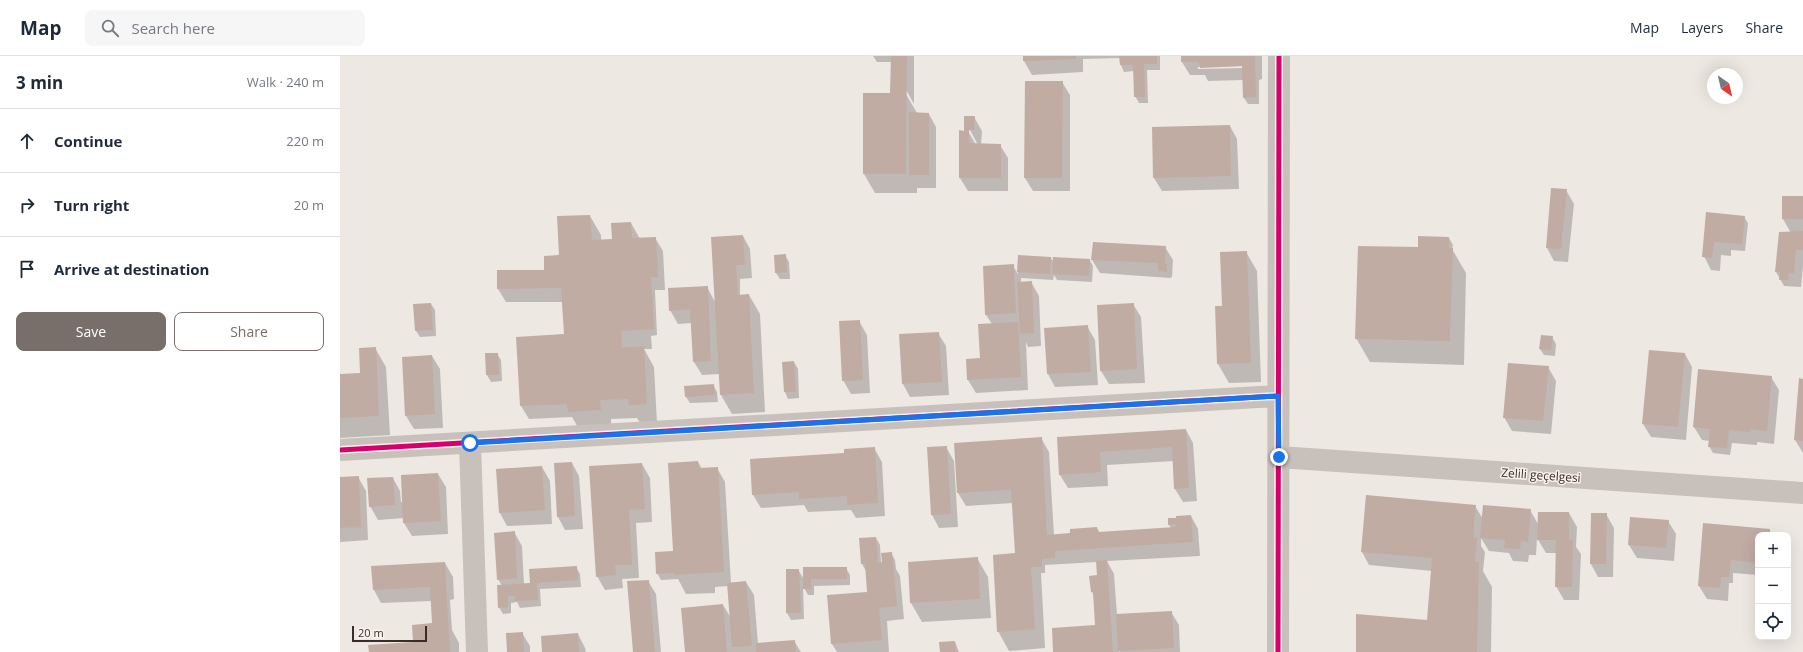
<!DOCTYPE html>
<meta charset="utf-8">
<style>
body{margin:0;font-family:"Open Sans",sans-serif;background:#f6f6f7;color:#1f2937}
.controls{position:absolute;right:12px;bottom:12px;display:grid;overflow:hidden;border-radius:8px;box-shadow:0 4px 16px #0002}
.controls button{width:36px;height:36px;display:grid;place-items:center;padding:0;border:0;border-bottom:1px solid #e0e1e3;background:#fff;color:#1f2937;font:20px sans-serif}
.compass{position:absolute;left:1367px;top:12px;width:36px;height:36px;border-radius:50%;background:#fff;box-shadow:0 4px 16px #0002;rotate:146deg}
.scale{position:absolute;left:12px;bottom:10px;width:75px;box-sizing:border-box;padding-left:4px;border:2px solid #382d29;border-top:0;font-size:11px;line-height:14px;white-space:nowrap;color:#382d29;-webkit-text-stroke:3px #faf2ea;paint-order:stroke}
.stop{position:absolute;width:12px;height:12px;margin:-9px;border:3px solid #1a73e8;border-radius:50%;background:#fff}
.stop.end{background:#1a73e8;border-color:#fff;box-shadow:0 1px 4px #0008}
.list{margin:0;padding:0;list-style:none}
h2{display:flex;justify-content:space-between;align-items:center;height:52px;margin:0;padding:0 16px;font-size:17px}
h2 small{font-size:13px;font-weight:400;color:#747a83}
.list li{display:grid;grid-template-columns:26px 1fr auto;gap:12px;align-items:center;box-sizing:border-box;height:64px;padding:0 16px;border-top:1px solid #e0e1e3}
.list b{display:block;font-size:15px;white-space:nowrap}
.list em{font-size:13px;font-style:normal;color:#747a83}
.actions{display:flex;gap:8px;padding:12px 16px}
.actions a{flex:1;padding:9px 0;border:1px solid #786e6a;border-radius:8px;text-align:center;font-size:14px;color:#786e6a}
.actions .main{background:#786e6a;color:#fff}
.icon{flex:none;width:22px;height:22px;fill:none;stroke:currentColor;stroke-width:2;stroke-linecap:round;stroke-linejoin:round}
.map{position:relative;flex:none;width:1463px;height:596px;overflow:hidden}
header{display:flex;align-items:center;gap:24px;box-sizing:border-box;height:56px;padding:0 20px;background:#fff;border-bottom:1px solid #e0e1e3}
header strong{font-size:19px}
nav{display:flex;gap:22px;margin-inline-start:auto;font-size:14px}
.search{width:280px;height:36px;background:#f6f6f7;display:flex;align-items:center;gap:10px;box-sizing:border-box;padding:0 14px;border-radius:8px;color:#747a83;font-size:15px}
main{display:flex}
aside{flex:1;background:#fff}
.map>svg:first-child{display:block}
.shadow{fill:#0003;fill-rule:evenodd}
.building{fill:#c1aca4}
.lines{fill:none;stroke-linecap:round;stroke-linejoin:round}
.minor{stroke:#c7c0bb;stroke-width:22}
.cycleway-casing{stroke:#faf2ea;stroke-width:8}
.cycleway{stroke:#d6006c;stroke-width:5}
.route{stroke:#1a73e8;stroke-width:5}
.labels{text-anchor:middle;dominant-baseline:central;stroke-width:3;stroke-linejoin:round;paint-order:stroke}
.street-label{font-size:12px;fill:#382d29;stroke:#faf2ea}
</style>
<header>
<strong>Map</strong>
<div class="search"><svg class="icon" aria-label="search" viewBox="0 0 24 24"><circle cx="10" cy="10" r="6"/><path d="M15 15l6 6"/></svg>Search here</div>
<nav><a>Map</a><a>Layers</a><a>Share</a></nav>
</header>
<main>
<aside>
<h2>3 min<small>Walk · 240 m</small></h2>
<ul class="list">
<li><svg class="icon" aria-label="ahead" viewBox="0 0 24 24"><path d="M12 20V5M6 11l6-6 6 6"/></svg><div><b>Continue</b></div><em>220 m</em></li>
<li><svg class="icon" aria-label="right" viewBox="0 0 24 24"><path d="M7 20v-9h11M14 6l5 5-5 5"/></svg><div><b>Turn right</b></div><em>20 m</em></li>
<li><svg class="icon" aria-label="arrive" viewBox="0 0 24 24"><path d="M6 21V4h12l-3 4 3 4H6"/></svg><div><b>Arrive at destination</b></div></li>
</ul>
<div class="actions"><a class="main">Save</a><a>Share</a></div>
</aside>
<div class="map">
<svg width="1463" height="596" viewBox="0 0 1463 596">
<rect width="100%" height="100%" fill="#eee8e2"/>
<path class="shadow" d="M533 0H574V48L565 32 563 33 577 57 589 58 596 71V132H577V137H535L524 118V38H552V6H537Z
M684 0H820V14H807L808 47H799L795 40 794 15 784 16 781 9 780 2 743 3V16L692 19 684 5Z
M842 0H922V23L919 24V48H908L904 42 903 24 868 25 865 19H850L842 6ZM903 10V12L858 13V11Z
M722 26 730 39V135H693L685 122Z
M634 61 642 75 641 89H660L668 102V135H628L620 122 625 76ZM630 74 638 89H636L628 75Z
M890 70 897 83 899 133 822 135 814 122Z
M1226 134 1234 148 1228 206 1214 205 1207 192Z
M1463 141V210L1461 231 1444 230 1436 216 1451 177 1443 163Z
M1367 157 1404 161 1408 167 1405 195 1391 194V200L1381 199 1380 215 1371 214 1364 200Z
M250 160 261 179V185L273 184 291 167 300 183 315 182 323 195 325 234H315L317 279 311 280 312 293H304L314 311 317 367 301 368 297 362 271 363V373L240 375 232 361 189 363 181 350 225 279 223 246H166L158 233 205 215Z
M403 180 410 193 412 222 400 223V239H409L420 258 425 356 392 358 381 339 380 318 362 319 354 306 352 267 338 268 330 254 367 231 375 246Z
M1109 182 1113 189 1112 193 1126 217 1124 309 1030 306 1016 282 1080 192Z
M825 191 833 204 832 221 830 222 760 217 752 204Z
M906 196 917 215 921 326 889 327 878 308 876 251H883Z
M445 199 449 206 450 223H440L436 217Z
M679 200 711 202 714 207 749 203 753 210 752 226 717 224 714 219 713 224 681 222V227L691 226 699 240 701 290 688 291 686 286 688 334 636 337 628 324 641 303 652 268 646 259 644 211 673 210 678 218Z
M91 248 95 254 96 280 80 281 76 275Z
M793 248 801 261 805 327 769 328 761 315 758 250Z
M519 265 527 279 530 337 511 338 503 324Z
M747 270 755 284 758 329 715 331 708 318Z
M598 277 606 290 609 339 570 341 563 328 560 279Z
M1212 281 1216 288 1215 300 1204 299 1200 293Z
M35 292 46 311 50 379 0 382V319L21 318Z
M157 298 161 304 162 325 151 326 147 319Z
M1345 298 1352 311 1346 384 1311 381 1303 368Z
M92 300 100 313 103 372 74 373 66 360 63 302Z
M454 306 458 313 459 342 448 343 445 336 443 307Z
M1208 311 1216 325 1211 378 1172 375 1164 361Z
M1431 321 1439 334 1434 388 1417 386V389L1392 387 1390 399 1373 397 1369 390 1370 385 1362 384 1354 371Z
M1463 324V397L1455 384Z
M373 329 377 336 378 346 350 347 346 341Z
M846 374 853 387 857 445 843 446 835 433 834 405 767 409 768 430 728 432 720 419 718 382Z
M701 382 709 396 714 479 731 478 757 472 760 477 831 472 829 469 837 462 851 460 858 473 860 500 767 505 774 518 777 559 831 556 839 569 840 596H780L779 595V596H714L756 570 754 540 752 536 758 520 757 506 705 509V517H701L705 592 669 595 658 575 676 498 673 447 626 450 618 437Z
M606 391 614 405 618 471 599 472 592 459Z
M534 392 542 406 545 460 516 462 511 454 468 456 464 449 421 452 413 439 505 398Z
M358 406 362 413 377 412 385 426 391 527 406 526 414 539 418 588 454 585 461 596H346L383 549 391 562 388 530 375 531V537L346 538 338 523 321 524 317 517 334 496Z
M232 407 239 420 243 473 225 474 218 461 215 408Z
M302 408 310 422 312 466 296 467 299 522 282 523 283 532 265 534 257 520Z
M202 411 210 425 212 468 167 470 160 457 157 414Z
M98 418 106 431 108 478 72 480 64 467V462L38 464 30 450 53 422 60 435 61 446H63Z
M18 421 26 435 28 484 0 486V422Z
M1135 450 1143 463 1190 454 1198 468 1229 457 1237 471 1236 491 1241 498 1239 544H1224L1216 530 1217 497H1206L1197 482 1196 499H1189L1188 506 1173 505 1169 497 1149 495 1141 482V490L1145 496 1143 515 1152 531 1151 596H1017L1088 565 1092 515 1029 509 1022 496Z
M1266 458 1274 472 1273 521H1258L1251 508Z
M1328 465 1336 478 1334 505 1297 502 1289 489Z
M1364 469 1429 474 1433 479H1418V519L1393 517V527H1389L1388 545 1367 543 1359 530Z
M174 476 182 490 184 529 191 528 236 511 240 518 241 531 200 533 201 550 180 552 177 546 171 547V557L163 558 159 551 162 530 158 523Z
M536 482 540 489 541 507 551 497 555 504 556 513 560 520 564 563 547 565 549 596H497L492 588 529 537 526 515 522 508Z
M637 502 648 521 651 562 582 566 571 547 569 507Z
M105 507 113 521 114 543 110 544 112 574 119 587V596H30L74 587 94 569 92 545 41 547 34 534Z
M506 512 510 519V529L474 530V539H468L463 530 464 563 451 564 447 557 458 514 464 523Z
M308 525 316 538 321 596H294Z
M182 577 190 590V596H168Z
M238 578 245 592 246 596H203Z
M615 586 619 596H601Z"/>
<path class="building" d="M551 0H567L566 118H523V37H550Z
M683 0H736V3L683 5Z
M779 0H817V8H804L805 41H794L793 9H780Z
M841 0H915L916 41 903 42 902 10 860 12 859 6H841Z
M685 25H723L722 122H684Z
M569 56 589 57V119H569Z
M624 60H635L634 74H629V87L661 88V122H619V74L624 75Z
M890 69 891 120 813 122 812 71Z
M1211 132 1227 133 1221 193 1206 192Z
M1442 140H1463V163H1442Z
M1366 156 1405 160 1402 188 1374 186 1372 202 1362 201Z
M250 159 252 184 272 183 271 167 291 166 292 182 316 181 318 221H311L314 273 281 275 282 292 304 290 307 348 289 349 288 343 260 344 261 354 228 356 227 348 180 350 176 281 224 278 221 232 157 233V214H204V200L219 199 217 160Z
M1463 175V194H1456L1454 217H1449L1448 224H1439L1440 216H1435L1439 176Z
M403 179 405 209H396L398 239 409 238 414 337 380 339 371 181Z
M1078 180 1109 181V192H1113L1110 285 1015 283 1018 190 1078 191Z
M753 186 826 190 825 208H827V216L818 215V207L751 204Z
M907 195 911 307 877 308 875 250H882L880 196Z
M446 198 447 216 435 217 434 199Z
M678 199 711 201 710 218 677 216Z
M713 201 750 203 749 220 712 218Z
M674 208 676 257 645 259 643 210Z
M692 225 694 277 680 278 677 226Z
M368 230 371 305 353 306 350 253 329 255 328 232Z
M91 247 93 274 75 275 73 248Z
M794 247 797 313 760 315 757 249Z
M520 264 523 324 502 325 499 265Z
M678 266 681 321 627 324 626 303 640 302 638 268Z
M748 269 751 316 707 318 704 272Z
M599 276 602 326 562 328 559 278Z
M1201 279 1213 280 1211 294 1199 293Z
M36 291 39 360 0 362V318L20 317 19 292Z
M1309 294 1345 297 1338 371 1302 368Z
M145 297H158L159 319H146Z
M92 299 95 358 65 360 62 301Z
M454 305 456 336H444L442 306Z
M1168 307 1209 310 1203 365 1163 362Z
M1358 313 1432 320 1427 375 1410 373V376L1389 374 1387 392 1368 391 1370 373 1353 371Z
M1459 322 1463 323V385L1454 384Z
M374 328 375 339 345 341 344 330Z
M846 373 849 432 834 433 832 391 760 396 761 416 719 419 717 381Z
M702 381 707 479 730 477V473L757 471 758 476 836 471V468L828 469V462H836V460L851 459 853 486 715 495V502L702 503V511H691L695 573 657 576 653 499 675 497 671 434 617 437 614 387Z
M607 390 611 458 591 459 587 391Z
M535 391 538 447 507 449V440L459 443V436L412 439 410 403 504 397V393Z
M358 405 359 412 378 411 384 516 334 519V517L316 518 315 496 333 495 328 407Z
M232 406 235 460 217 461 214 407Z
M302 407 305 453 289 454 292 509H275L276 519 256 521 249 410Z
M202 410 205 454 159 457 156 413Z
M98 417 101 465 63 467 61 419Z
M19 420 21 471 0 472V421Z
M53 421 55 449 29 451 27 422Z
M1026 439 1136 449 1133 481 1137 482 1135 506H1139L1137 596H1016V558L1087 564 1092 502 1021 496Z
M1143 449 1191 453 1188 486 1181 485 1180 493 1164 492 1165 484 1140 482Z
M1198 456H1229V484H1233L1232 531H1215L1216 484H1197Z
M1251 457H1267L1266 508H1250Z
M1290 461 1329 464 1326 492 1288 489Z
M1363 467 1430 473V479H1418V507L1391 504 1389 521H1381L1380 532 1358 530Z
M175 475 177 522 157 524 154 477Z
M536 481 538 507 542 506 541 497 552 496 557 550 539 552 542 584 491 588 487 539 527 536 525 508H521L519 482Z
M638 501 640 543 570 547 568 506Z
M767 504 773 596H713L712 572 755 569 753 536H751L749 520 757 519 756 505Z
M105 506 110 596H29L28 589 73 586 72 569 92 567 90 531 33 534 31 510Z
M237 510 238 524 197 527 198 544 175 545V540H168V551L158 552 157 529 190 527 189 513Z
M463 511H507V523H471V533H463Z
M446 513H459L461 557H446Z
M309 524 315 596H293L287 525Z
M406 525 412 590 392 591 387 527Z
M383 548 387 596H345L341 552Z
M832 555 834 592 778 595 776 558Z
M183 576 184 596H167L166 577Z
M238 577 239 596H202L201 580Z
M455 584 456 596H416V587Z
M615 585 616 596H600L599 586Z"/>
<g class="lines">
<path class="minor" d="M130 387 137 596
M0 394 938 340
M939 401 1463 437
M938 596 939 0"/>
<g class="cycleway-casing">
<path id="cycleway" d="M0 394 938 340
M938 596 939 0"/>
</g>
<use href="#cycleway" class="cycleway"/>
</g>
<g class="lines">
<path class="route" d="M130 387 938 340 939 401"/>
</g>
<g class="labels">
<g class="street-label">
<text transform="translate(1201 419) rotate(4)">Zelili geçelgesi</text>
</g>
</g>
</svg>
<div class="controls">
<button>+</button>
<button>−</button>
<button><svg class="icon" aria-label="locate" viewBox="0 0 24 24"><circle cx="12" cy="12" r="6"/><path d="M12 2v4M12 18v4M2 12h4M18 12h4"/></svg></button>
</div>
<svg class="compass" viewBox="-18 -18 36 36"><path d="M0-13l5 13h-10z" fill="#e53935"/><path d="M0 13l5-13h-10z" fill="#747a83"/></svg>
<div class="scale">20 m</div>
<div class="stop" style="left:130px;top:387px"></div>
<div class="stop end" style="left:939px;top:401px"></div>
</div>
</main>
